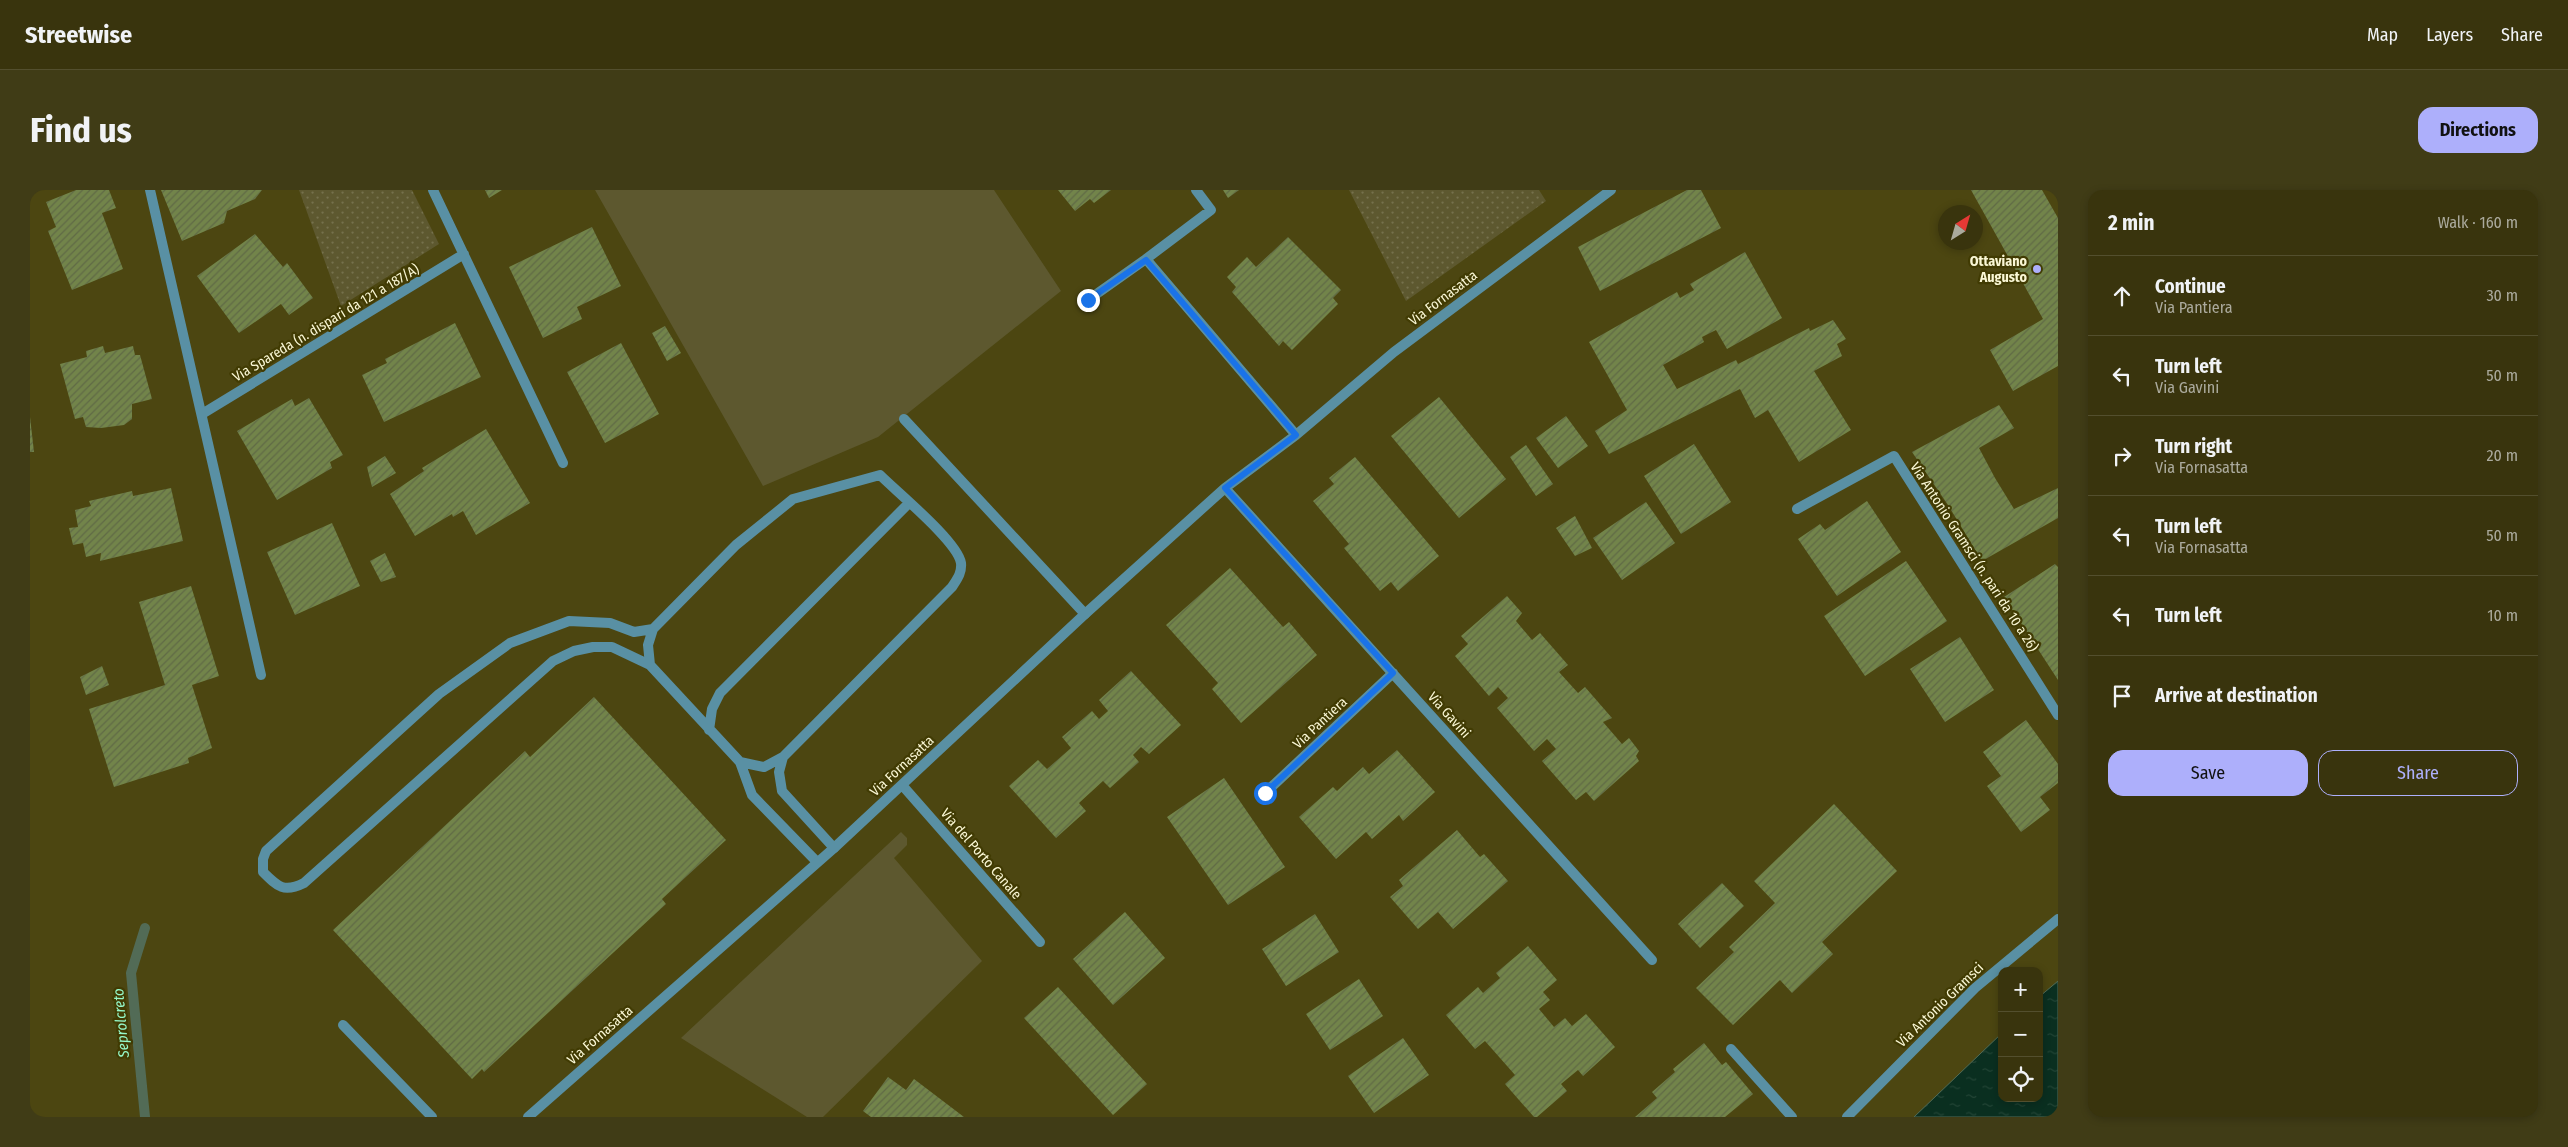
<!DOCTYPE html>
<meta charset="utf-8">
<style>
body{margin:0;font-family:"Fira Sans Condensed",sans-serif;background:#403c16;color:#f1f3f6}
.controls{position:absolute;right:15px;bottom:15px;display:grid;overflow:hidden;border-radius:10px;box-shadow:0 2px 8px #0003}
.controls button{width:45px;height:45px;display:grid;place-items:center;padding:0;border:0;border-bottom:1px solid #534f2e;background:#39340d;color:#f1f3f6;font:25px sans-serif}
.compass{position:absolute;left:1908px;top:15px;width:45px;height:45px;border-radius:50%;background:#39340d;box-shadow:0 2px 8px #0003;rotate:37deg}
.stop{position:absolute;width:15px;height:15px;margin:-11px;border:4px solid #1a73e8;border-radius:50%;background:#fff}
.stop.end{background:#1a73e8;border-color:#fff;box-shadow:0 1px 5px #0008}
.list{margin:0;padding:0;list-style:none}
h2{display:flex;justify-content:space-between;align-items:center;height:65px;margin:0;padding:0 20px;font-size:21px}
h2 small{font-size:16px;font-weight:400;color:#abaa9d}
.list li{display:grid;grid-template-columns:32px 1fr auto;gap:15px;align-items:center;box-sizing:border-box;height:80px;padding:0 20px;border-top:1px solid #534f2e}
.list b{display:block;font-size:19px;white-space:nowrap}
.list p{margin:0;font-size:16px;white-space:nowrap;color:#abaa9d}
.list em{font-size:16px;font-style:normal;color:#abaa9d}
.actions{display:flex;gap:10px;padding:15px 20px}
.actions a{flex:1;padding:11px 0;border:1px solid #adaffb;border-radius:15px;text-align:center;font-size:18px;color:#adaffb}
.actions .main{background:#adaffb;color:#111}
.icon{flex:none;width:28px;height:28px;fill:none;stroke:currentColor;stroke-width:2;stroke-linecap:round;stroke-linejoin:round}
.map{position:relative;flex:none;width:2028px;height:927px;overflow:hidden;border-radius:15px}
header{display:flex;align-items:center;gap:30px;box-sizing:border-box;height:70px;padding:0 25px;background:#39340d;border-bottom:1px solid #534f2e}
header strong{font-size:24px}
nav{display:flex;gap:28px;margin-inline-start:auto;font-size:18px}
.intro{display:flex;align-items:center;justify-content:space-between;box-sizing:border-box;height:120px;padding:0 30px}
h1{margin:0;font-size:35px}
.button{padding:12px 22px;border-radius:15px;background:#adaffb;color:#111;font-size:18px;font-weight:700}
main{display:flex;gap:30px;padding:0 30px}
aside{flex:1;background:#39340d;border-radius:15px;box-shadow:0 2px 8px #0003}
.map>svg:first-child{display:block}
.green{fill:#5d582f}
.garden{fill:url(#garden-dots)}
.water{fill:url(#water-ripples);stroke:#526b56}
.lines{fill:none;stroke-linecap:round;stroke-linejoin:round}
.stream{stroke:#526b56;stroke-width:10}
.building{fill:url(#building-hatch)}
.service{stroke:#5990a4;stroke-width:10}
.minor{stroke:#5990a4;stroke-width:10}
.route{stroke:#1a73e8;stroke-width:6}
.poi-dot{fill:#adaffb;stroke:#413b03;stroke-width:2}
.labels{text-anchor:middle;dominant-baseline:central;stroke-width:4.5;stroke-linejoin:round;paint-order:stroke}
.poi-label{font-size:14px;font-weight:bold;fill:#faf7d5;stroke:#413b03;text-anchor:end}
.street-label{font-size:14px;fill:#faf7d5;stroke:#413b03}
.water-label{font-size:15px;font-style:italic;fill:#96f9ca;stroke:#413b03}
</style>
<header>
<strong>Streetwise</strong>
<nav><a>Map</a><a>Layers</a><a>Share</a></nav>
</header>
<div class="intro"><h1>Find us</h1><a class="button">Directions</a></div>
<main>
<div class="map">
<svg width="2028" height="927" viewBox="0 0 2028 927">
<defs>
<pattern id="garden-dots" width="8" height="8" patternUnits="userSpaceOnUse" patternTransform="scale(1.25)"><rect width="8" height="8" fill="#5d582f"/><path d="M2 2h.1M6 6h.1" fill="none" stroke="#75714c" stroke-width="1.8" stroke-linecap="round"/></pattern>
<pattern id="water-ripples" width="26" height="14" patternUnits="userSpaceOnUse" patternTransform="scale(1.25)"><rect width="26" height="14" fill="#0a2f20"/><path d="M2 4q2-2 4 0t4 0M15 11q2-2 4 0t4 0" fill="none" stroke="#224435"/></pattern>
<pattern id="building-hatch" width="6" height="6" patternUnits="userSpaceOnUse" patternTransform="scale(1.25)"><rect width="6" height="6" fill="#72844a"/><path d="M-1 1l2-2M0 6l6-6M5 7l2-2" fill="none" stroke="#606a46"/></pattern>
</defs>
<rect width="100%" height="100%" fill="#4c4611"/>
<path class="green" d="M565 0H964L1031 101 848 247 733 296Z
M871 642 877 648V655L864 668 952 771 793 927H777L651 848Z"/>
<path class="garden" d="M269 0H382L409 54 311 116Z
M1319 0H1509L1516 11 1376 111Z"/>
<path class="water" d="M2028 791V927H1884L1972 843V908H2009V807Z"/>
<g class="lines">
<path class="stream" d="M115 738 101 783 115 927"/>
</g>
<path class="building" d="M46 0H79L86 18 72 23 93 79 42 100 18 41 26 37 16 12Z
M131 0H232L225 9 197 21 194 33 152 51Z
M455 0H472L459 8Z
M1028 0H1081L1064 13 1060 9 1045 21Z
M1193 0H1209L1198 8Z
M1657 0H1671L1691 38 1570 101 1548 57Z
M1941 0H2012L2028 28V176L1983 201 1960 160 2013 129Z
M562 37 591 96 547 117 552 129 513 148 479 77Z
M225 44 253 77 257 73 283 108 259 125 251 114 209 143 167 86Z
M1258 47 1311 100 1303 108 1308 114 1262 160 1253 151 1249 156 1202 102 1206 97 1197 87 1217 67 1226 77Z
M1715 62 1752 128 1697 159 1686 140 1672 147 1674 152 1633 175 1647 199 1706 170 1708 174 1779 138 1780 141 1803 130 1816 149 1807 154 1812 166 1784 181 1821 240 1769 272 1738 220 1725 228 1710 199 1579 264 1565 241 1597 220 1559 152 1647 102 1650 108 1664 100 1660 94Z
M425 133 451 187 354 232 332 185 357 173 355 169Z
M635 136 651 163 637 171 622 143Z
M591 153 629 224 575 253 537 182Z
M73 156 75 163 103 156 105 165H110L122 209 102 214V229L94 235 71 238 56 237 53 227 45 229 30 174 57 167 56 161Z
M1409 207 1476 289 1429 328 1361 246Z
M279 208 313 265 300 272 302 278 247 310 207 241 262 209 265 216Z
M1969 215 1984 238 1949 258 1965 288 1984 319 2028 298V328L1952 371 1918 315 1882 262Z
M1536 226 1558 256 1528 278 1506 248Z
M0 227 4 262H0Z
M456 239 500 313 446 345 433 321 423 327 422 324 385 346 360 304 394 281 392 278Z
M1664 254 1701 312 1651 344 1614 286Z
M1496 255 1523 294 1506 306 1480 267Z
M355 266 366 283 342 297 337 277Z
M1325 267 1409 366 1368 401 1361 392 1350 401 1314 358 1319 354 1283 311 1304 294 1299 288Z
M141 298 153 351 70 371 71 363 56 367 53 353 43 355 39 338 48 337 45 320 61 316 59 311 102 301 103 306Z
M1837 311 1871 362 1807 406 1768 349 1790 334 1795 340Z
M1616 312 1645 353 1592 390 1563 348Z
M1545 326 1562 358 1545 366 1526 338Z
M302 333 330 396 265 425 237 362Z
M355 363 366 387 351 392 340 371Z
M1876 371 1917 431 1835 486 1794 426Z
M2025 374 2028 377V490L1974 407Z
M1200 378 1253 437 1259 432 1287 465 1211 533 1182 499 1188 493 1136 435Z
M161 396 189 486 162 495 182 558 158 568 159 573 84 597 59 519 135 495 109 412Z
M1477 406 1492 423 1486 431 1502 450 1510 443 1538 475 1529 482 1548 503 1555 497 1582 528 1573 532 1592 554 1599 548 1609 561 1606 566 1609 571 1564 611 1556 602 1546 610 1512 571 1526 559 1517 549 1504 561 1467 518 1478 508 1468 497 1459 506 1425 466 1438 454 1431 446Z
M1930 447 1964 500 1915 532 1880 479Z
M72 476 79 495 56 505 50 487Z
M1101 481 1151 535 1119 564 1111 557 1103 565 1109 572 1080 598 1073 591 1049 613 1056 621 1026 648 979 596 1008 570 1017 579 1041 558 1032 547 1062 521 1069 529 1078 521 1069 510Z
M564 507 696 650 632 709 636 714 454 882 452 879 442 889 303 740 495 561 500 567Z
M1996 530 2028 574V593L2010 607 2020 620 1991 642 1957 596 1971 586 1953 562Z
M1367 560 1405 602 1373 631 1369 625 1342 649 1336 642 1306 669 1269 627 1303 597 1307 601 1333 577 1339 584Z
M1194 588 1255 677 1198 715 1137 627Z
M1804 614 1867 681 1792 752 1803 764 1762 803 1750 790 1703 835 1666 798 1704 762 1699 757 1745 713 1724 691Z
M1427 640 1450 667 1454 664 1478 691 1423 739 1408 722 1388 739 1360 707 1373 696 1369 690Z
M1692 693 1714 716 1670 758 1648 734Z
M1095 722 1135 768 1083 815 1043 769Z
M1285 724 1309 762 1256 796 1232 759Z
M1498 756 1527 790 1513 802 1520 810 1509 819 1524 837 1535 828 1542 836 1556 824 1585 857 1553 886 1548 880 1531 894 1537 901 1507 927H1504L1475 894 1485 885 1455 851 1445 859 1416 825 1448 797 1453 803 1470 788 1466 783Z
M1329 789 1353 826 1300 860 1276 824Z
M1028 797 1117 894 1083 925 994 828Z
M1373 848 1399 885 1344 923 1318 886Z
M1674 853 1692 875 1696 872 1723 904 1695 927H1605L1627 908 1622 902 1645 882 1643 879Z
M858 887 876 900 884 889 934 927H841L833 921Z"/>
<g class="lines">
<path class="service" d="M874 229 1055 424
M623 439 604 442 580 433 539 431 480 453 409 504 236 661 233 669V682C248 697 254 703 274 693L523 471 544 461 563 457H582L620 475 710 572 722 605 787 672
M620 475 618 455 623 439 706 355 763 309 850 285C867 302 928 352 931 373 932 383 927 389 922 397L753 567 734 577 710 572
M679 540 682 519 690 503 879 313
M753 567 749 582 752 601 804 658"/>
<path class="minor" d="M120 0 231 485
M403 0 533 273
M1166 0 1181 20 1116 69 1266 245
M1058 110 1116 69
M172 224 434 64
M1195 298 1622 770
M1767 319 1864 266 2028 525
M872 595 1010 752
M1235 603 1363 483
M313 835 402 927
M1701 859 1762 927
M498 927 804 658 1055 424 1195 298 1266 245 1364 162 1581 0
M1817 927 1945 798 2028 729"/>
</g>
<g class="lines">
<path class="route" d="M1058 110 1116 70 1266 245 1195 298 1363 483 1235 603"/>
</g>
<circle class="poi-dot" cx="2007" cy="79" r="5"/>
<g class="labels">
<g class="poi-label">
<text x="1997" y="71">Ottaviano<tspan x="1997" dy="16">Augusto</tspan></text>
</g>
<g class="street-label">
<text transform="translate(1413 108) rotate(-37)">Via Fornasatta</text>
<text transform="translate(296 133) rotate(-31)">Via Spareda (n. dispari da 121 a 187/A)</text>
<text transform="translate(1944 367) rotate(57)">Via Antonio Gramsci (n. pari da 10 a 26)</text>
<text transform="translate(1419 525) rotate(48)">Via Gavini</text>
<text transform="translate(1290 533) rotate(-43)">Via Pantiera</text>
<text transform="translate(872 576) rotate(-43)">Via Fornasatta</text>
<text transform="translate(951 664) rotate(49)">Via del Porto Canale</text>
<text transform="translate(1910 815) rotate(-44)">Via Antonio Gramsci</text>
<text transform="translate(570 845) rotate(-41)">Via Fornasatta</text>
</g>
<g class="water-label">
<text transform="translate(91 833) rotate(-95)">Seprolcreto</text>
</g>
</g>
</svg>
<div class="controls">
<button>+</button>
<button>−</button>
<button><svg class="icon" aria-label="locate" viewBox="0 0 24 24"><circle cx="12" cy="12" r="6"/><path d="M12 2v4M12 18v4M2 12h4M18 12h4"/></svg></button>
</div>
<svg class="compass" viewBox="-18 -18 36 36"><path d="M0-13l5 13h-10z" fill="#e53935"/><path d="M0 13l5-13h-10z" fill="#abaa9d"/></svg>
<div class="stop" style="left:1235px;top:603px"></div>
<div class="stop end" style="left:1058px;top:110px"></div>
</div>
<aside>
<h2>2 min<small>Walk · 160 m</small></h2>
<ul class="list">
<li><svg class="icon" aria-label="ahead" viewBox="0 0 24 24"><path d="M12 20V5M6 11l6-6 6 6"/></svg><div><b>Continue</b><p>Via Pantiera</p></div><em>30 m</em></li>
<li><svg class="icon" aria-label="left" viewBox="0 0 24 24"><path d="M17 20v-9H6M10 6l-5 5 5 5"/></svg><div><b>Turn left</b><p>Via Gavini</p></div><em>50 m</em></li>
<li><svg class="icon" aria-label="right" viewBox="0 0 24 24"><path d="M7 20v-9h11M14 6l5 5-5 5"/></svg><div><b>Turn right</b><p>Via Fornasatta</p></div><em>20 m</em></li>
<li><svg class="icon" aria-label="left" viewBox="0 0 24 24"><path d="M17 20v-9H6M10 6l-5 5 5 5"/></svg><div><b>Turn left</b><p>Via Fornasatta</p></div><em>50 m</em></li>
<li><svg class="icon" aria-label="left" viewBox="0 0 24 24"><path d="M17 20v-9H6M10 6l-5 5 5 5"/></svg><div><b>Turn left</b></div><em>10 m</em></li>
<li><svg class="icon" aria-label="arrive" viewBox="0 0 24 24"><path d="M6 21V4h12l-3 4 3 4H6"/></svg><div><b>Arrive at destination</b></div></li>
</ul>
<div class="actions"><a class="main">Save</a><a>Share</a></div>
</aside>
</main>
